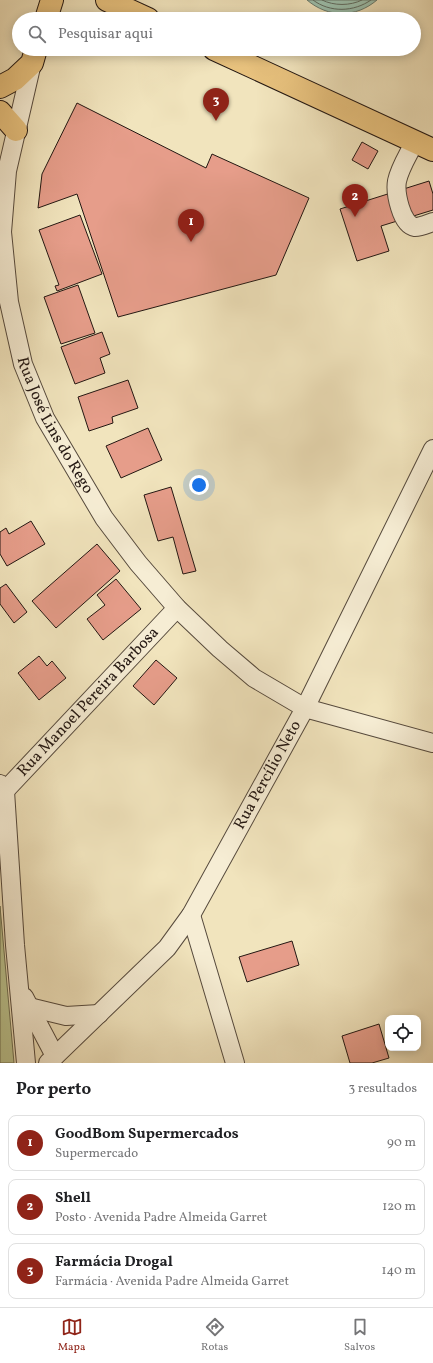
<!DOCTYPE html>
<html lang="pt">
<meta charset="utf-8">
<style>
body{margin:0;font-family:Vollkorn,serif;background:#f2f2f2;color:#202124}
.controls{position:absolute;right:12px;bottom:12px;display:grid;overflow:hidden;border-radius:8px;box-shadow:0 2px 10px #0003}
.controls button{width:36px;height:36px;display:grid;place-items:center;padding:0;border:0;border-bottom:1px solid #e0e0e0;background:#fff;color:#202124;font:20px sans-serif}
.you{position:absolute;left:199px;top:485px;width:14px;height:14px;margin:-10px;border:3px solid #fff;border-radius:50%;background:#1a73e8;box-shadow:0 0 0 6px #1a73e833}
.badge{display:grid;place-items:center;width:26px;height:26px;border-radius:50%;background:#8f2418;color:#fff;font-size:13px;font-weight:700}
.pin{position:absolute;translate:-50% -33px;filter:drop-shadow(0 1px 2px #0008)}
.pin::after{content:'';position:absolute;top:21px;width:14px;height:12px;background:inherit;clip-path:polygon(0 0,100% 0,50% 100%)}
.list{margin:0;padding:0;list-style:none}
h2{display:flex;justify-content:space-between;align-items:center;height:52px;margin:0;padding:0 16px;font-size:17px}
h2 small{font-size:13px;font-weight:400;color:#757577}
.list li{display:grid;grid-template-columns:26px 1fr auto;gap:12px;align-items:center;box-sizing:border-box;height:56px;margin:0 8px 8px;padding:0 8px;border:1px solid #e0e0e0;border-radius:8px}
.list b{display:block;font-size:15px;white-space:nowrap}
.list p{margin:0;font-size:13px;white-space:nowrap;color:#757577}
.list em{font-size:13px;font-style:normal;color:#757577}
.icon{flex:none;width:22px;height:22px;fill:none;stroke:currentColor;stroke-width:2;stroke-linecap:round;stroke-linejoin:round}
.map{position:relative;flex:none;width:433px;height:1063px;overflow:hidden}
.search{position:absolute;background:#fff;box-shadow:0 2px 10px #0003;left:12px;right:12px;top:12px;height:44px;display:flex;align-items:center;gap:10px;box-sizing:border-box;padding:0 14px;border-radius:22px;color:#757577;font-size:15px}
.sheet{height:244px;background:#fff}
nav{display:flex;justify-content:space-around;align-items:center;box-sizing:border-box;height:56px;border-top:1px solid #e0e0e0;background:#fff;font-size:11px;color:#757577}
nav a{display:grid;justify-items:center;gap:2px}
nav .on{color:#8f2418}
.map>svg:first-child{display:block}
.green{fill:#bbc490;stroke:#6f6e51}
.water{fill:#9cbfac;stroke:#6c7c6e}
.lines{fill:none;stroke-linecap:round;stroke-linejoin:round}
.shore{stroke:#606b5f;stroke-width:1}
.building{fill:#e69d8a;stroke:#231712}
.minor-casing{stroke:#564a3d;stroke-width:20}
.major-casing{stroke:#231712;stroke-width:24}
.minor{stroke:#f6edd4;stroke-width:18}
.major{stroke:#e8c27e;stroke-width:22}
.labels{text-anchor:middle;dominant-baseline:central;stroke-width:3.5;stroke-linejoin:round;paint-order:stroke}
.street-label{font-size:16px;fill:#231712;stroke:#f6edd4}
</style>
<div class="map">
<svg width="433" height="1063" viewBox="0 0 433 1063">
<rect width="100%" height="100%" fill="#f1e4bd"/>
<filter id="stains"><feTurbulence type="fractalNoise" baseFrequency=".005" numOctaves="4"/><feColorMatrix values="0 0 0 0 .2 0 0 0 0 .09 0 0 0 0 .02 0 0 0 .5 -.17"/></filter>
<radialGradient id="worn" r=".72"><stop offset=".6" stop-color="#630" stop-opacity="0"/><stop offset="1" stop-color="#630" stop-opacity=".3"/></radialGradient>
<path class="green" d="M0 906 14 1063H0Z"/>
<path class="water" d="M307 0H377C356 18 328 18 307 0Z"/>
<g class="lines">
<path class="shore" d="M313 0C330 13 354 12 371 0
M322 0C334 6 350 6 362 0"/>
</g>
<path class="building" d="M77 103 206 168 212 154 309 198 276 275 118 317 77 194 38 208 42 174Z
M362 142 378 151 368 169 352 160Z
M429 181 433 194V210L381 226 389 251 357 261 340 209Z
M80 215 102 274 57 291 55 286 59 285 39 230Z
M78 285 95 333 61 344 44 297Z
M102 332 110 354 100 358 105 373 75 384 61 347Z
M128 380 138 408 112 417 113 423 89 431 78 397Z
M148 428 162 460 121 478 106 446Z
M171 487 196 571 183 574 173 537 158 541 144 495Z
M31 521 45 544 7 566 0 554V532L6 528 9 534Z
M97 544 120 571 56 628 32 601Z
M116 579 141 609 103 640 87 619 105 605 97 595Z
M6 584 27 612 14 623 0 604V588Z
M39 656 47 666 52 661 66 678 39 700 18 673Z
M156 660 177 678 154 705 133 686Z
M292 941 299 965 247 982 239 957Z
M379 1024 389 1058 372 1063H350L342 1036Z"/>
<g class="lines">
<g class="minor-casing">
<g id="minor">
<path id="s1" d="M32 63 7 171 2 232 9 302 23 364 45 418 104 518 138 563 177 608 220 649 254 678 305 708 433 743"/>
<path d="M415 141C409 154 400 167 397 181 395 192 401 225 415 227 421 227 427 224 433 222"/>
<path d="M0 784 5 791 15 945 26 1063"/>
<path id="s2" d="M0 796 177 608"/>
<path d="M191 915 235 1063"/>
<path d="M24 997 55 1056"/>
<path d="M29 1007 66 1016 99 1014"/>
<path id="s3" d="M48 1063 167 948 191 915 305 708 433 449"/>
</g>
</g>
<g class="major-casing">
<path id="major" d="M107 0 148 19
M46 19 52 0
M214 49 433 150
M0 87 15 79 32 63 36 49
M0 112 16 130"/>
</g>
<use href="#minor" class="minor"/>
<use href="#major" class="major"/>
</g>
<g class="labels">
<g class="street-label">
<text stroke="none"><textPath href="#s1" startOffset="375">Rua José Lins do Rego</textPath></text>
<text stroke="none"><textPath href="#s2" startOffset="129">Rua Manoel Pereira Barbosa</textPath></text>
<text stroke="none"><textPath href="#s3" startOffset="366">Rua Percílio Neto</textPath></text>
</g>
</g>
<rect width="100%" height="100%" filter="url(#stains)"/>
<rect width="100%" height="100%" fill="url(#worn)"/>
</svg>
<div class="controls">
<button><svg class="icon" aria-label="locate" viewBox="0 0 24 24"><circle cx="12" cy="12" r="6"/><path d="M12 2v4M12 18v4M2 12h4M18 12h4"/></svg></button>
</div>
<div class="you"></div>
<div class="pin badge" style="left:191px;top:242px">1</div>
<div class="pin badge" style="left:355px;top:217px">2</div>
<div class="pin badge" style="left:216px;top:121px">3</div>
<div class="search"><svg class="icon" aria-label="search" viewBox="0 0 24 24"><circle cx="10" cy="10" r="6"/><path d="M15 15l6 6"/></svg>Pesquisar aqui</div>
</div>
<section class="sheet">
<h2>Por perto<small>3 resultados</small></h2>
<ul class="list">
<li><span class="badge">1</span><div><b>GoodBom Supermercados</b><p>Supermercado</p></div><em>90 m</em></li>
<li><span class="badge">2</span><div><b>Shell</b><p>Posto · Avenida Padre Almeida Garret</p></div><em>120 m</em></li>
<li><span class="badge">3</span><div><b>Farmácia Drogal</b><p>Farmácia · Avenida Padre Almeida Garret</p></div><em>140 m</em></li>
</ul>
</section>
<nav>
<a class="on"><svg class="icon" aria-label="map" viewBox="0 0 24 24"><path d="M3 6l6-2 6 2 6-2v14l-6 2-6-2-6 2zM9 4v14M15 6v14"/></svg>Mapa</a>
<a><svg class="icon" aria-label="directions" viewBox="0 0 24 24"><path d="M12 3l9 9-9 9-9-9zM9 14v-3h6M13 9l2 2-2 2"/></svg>Rotas</a>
<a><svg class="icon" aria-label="saved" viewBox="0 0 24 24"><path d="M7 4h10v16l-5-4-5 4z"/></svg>Salvos</a>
</nav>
